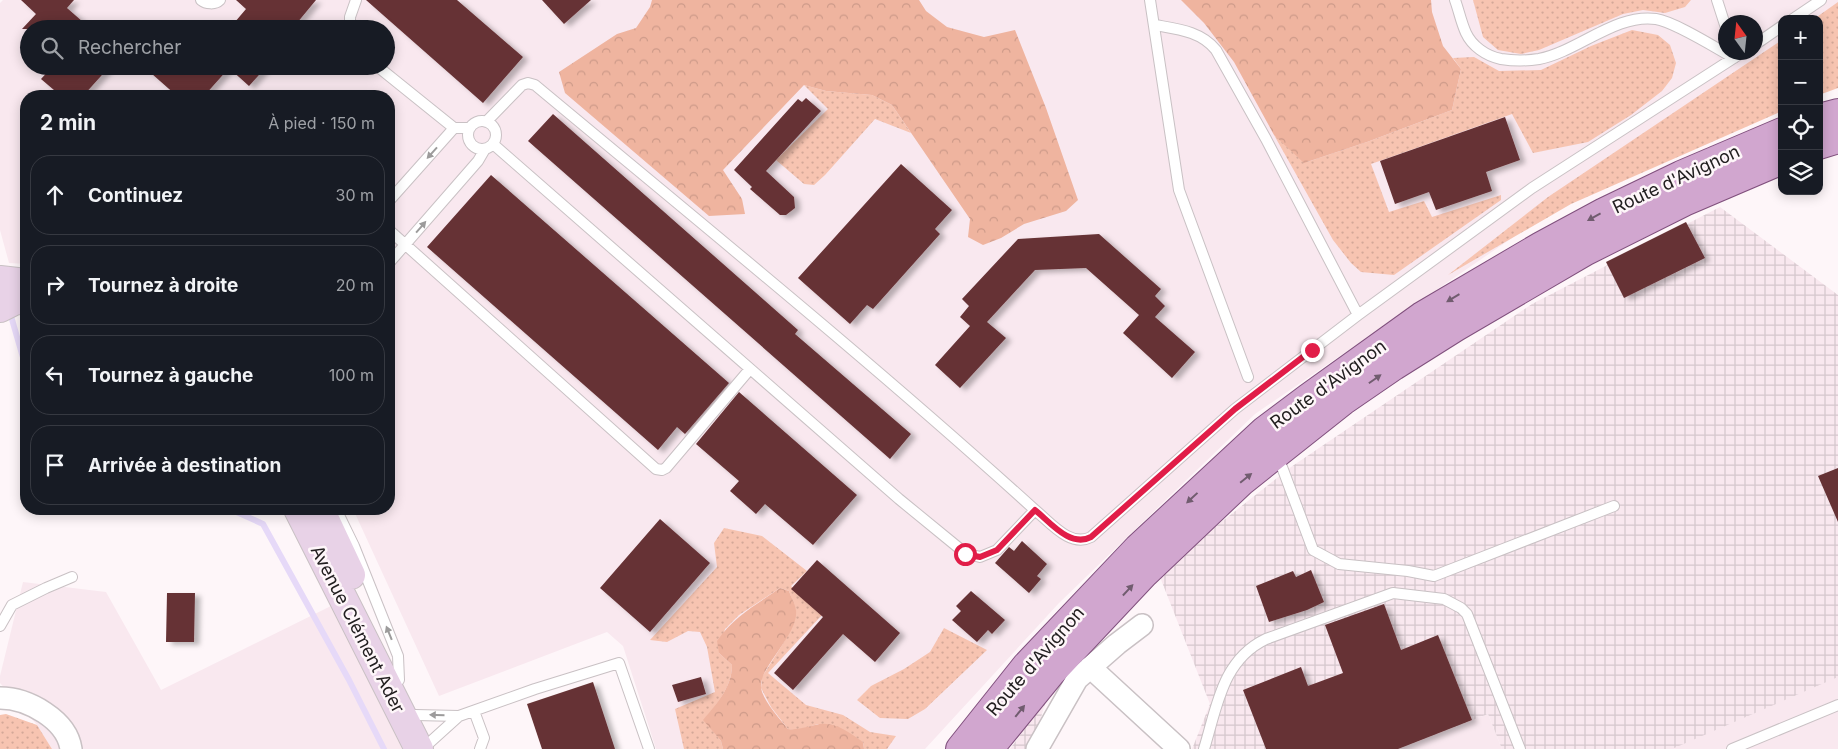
<!DOCTYPE html>
<html lang="fr">
<meta charset="utf-8">
<style>
body{margin:0;font-family:Inter,sans-serif;background:#242831;color:#f1f3f6}
.controls{position:absolute;right:15px;top:15px;display:grid;overflow:hidden;border-radius:10px;box-shadow:0 2px 12px #0003}
.controls button{width:45px;height:45px;display:grid;place-items:center;padding:0;border:0;border-bottom:1px solid #363941;background:#171b24;color:#f1f3f6;font:25px sans-serif}
.compass{position:absolute;left:1718px;top:15px;width:45px;height:45px;border-radius:50%;background:#171b24;box-shadow:0 2px 12px #0003;rotate:345deg}
.stop{position:absolute;width:15px;height:15px;margin:-11px;border:4px solid #e11d48;border-radius:50%;background:#fff}
.stop.end{background:#e11d48;border-color:#fff;box-shadow:0 1px 5px #0008}
.list{margin:0;padding:0;list-style:none}
h2{display:flex;justify-content:space-between;align-items:center;height:65px;margin:0;padding:0 20px;font-size:21px}
h2 small{font-size:16px;font-weight:400;color:#9ea1a6}
.list li{display:grid;grid-template-columns:32px 1fr auto;gap:15px;align-items:center;box-sizing:border-box;height:80px;margin:0 10px 10px;padding:0 10px;border:1px solid #363941;border-radius:20px}
.list b{display:block;font-size:19px;white-space:nowrap}
.list em{font-size:16px;font-style:normal;color:#9ea1a6}
.icon{flex:none;width:28px;height:28px;fill:none;stroke:currentColor;stroke-width:2;stroke-linecap:round;stroke-linejoin:round}
.map{position:relative;flex:none;width:1838px;height:749px;overflow:hidden}
.search{position:absolute;background:#171b24;box-shadow:0 2px 12px #0003;left:20px;top:20px;width:375px;height:55px;display:flex;align-items:center;gap:12px;box-sizing:border-box;padding:0 18px;border-radius:28px;color:#9ea1a6;font-size:19px}
.panel{position:absolute;background:#171b24;box-shadow:0 2px 12px #0003;left:20px;top:90px;width:375px;height:425px;border-radius:20px}
.map>svg:first-child{display:block}
.built{fill:#f9e8ef;fill-rule:evenodd}
.industrial{fill:url(#industrial-grid)}
.grass{fill:url(#grass-dots)}
.forest{fill:url(#forest-crowns)}
.lines{fill:none;stroke-linecap:round;stroke-linejoin:round}
.stream{stroke:#e6d9f8;stroke-width:6}
.building{fill:#663235;filter:url(#shadow)}
.lane-casing{stroke:#c9c1c4;stroke-width:12}
.street-casing{stroke:#c9c1c4;stroke-width:24}
.secondary-casing{stroke:#c9c1c4;stroke-width:30}
.primary-casing{stroke:#80507d;stroke-width:30}
.lane{stroke:#fff;stroke-width:10}
.street{stroke:#fff;stroke-width:21}
.secondary{stroke:#e8d2e7;stroke-width:28}
.primary{stroke:#d1a6cf;stroke-width:28}
.oneway{fill:#9c9b9b}
.oneway2{fill:#715c6f}
.route{stroke:#e11d48;stroke-width:6}
.labels{text-anchor:middle;dominant-baseline:central;stroke-width:5;stroke-linejoin:round;paint-order:stroke}
.street-label{font-size:18px;fill:#232021;stroke:#fef6f9}
</style>
<div class="map">
<svg width="1838" height="749" viewBox="0 0 1838 749">
<defs>
<pattern id="industrial-grid" width="8" height="8" patternUnits="userSpaceOnUse" patternTransform="scale(1.25)"><rect width="8" height="8" fill="#f9e8ef"/><path d="M0 4h8M4 0v8" fill="none" stroke="#d5c7cd"/></pattern>
<pattern id="grass-dots" width="8" height="8" patternUnits="userSpaceOnUse" patternTransform="scale(1.25)"><rect width="8" height="8" fill="#f7c4b1"/><path d="M2 2h.1M6 6h.1" fill="none" stroke="#d3a898" stroke-width="1.8" stroke-linecap="round"/></pattern>
<pattern id="forest-crowns" width="20" height="18" patternUnits="userSpaceOnUse" patternTransform="scale(1.25)"><rect width="20" height="18" fill="#efb49f"/><path d="M2 6a3 3 0 1 1 6 0M12 15a3 3 0 1 1 6 0" fill="none" stroke="#cd9a89"/></pattern>
<filter id="shadow"><feDropShadow dx="5.5" dy="3" stdDeviation="2.5" flood-color="#0004"/></filter>
</defs>
<rect width="100%" height="100%" fill="#fef6f9"/>
<path class="built" d="M3 0H1838V82L1819 19H1782V107L1556 208 1255 414 1059 603 925 749H656L623 646 607 632 439 696 353 509H389V96H26V264L9 263 0 230V3ZM1726 22H1756V52H1726ZM29 29H386V66H29Z
M23 582 106 592 161 690 333 605 403 749H52L37 725 0 683V676Z
M1838 673V749H1668Z
M1488 714 1502 749H1398L1472 720Z"/>
<path class="industrial" d="M1720 207 1838 295V677L1672 749H1502L1488 714 1398 749H1192L1210 704 1158 572 1291 467 1532 304Z
M1046 700 1032 749H1010Z"/>
<path class="grass" d="M1473 0H1691L1685 7 1665 13 1643 10 1623 14 1539 50 1521 54 1498 50 1483 37Z
M1838 2V88L1819 95V19H1814Z
M1632 30 1658 35 1670 45 1676 63 1672 78 1662 91 1631 115 1588 142 1533 153 1512 114 1371 164 1389 212 1424 201 1432 217 1501 195V200L1394 275 1361 272 1351 263 1333 240 1274 135 1307 162 1367 142 1452 110 1461 69 1453 58 1474 57 1499 71 1541 70 1591 46Z
M1782 40V111L1571 204 1448 275 1548 197Z
M804 85 826 91 872 95 892 105 911 133 875 119 825 175 814 185 804 184 776 160 828 109Z
M724 528 762 536 807 571 791 586 822 615 768 673 806 705 843 715 870 732 896 736 887 749H864L863 742 818 724 798 730 788 729 771 707 761 688 762 677 784 642 792 627 796 611 789 591 780 588 739 615 725 629 719 653 732 665C732 687 717 703 704 720L721 741 723 749H684L675 709 715 692 707 647 700 632 688 631 667 642 650 640 717 567 714 543Z
M944 628 987 650 925 709 908 719 880 718 857 700 871 686 904 669 930 652Z
M6 714 37 725 52 749H0V715Z"/>
<path class="forest" d="M652 0H919L926 11 947 27 984 37 1015 30 1046 108 1078 200 1066 211 1024 224 1001 238 983 245 968 237 970 219 892 105 872 95 826 91 804 85 723 170 742 199 745 214 709 216 565 93 559 72 617 34 636 28 650 7Z
M1181 0H1431L1432 12 1443 46 1461 69 1452 110 1367 142 1304 163 1274 135 1234 62 1204 23Z
M780 588 789 591C791 597 795 604 796 610 799 634 759 667 761 687 762 700 780 719 788 729 799 730 805 727 815 725 834 720 848 732 863 742L864 749H723L721 741 703 720C717 703 732 687 732 665L719 653 717 641C734 616 756 605 780 588Z"/>
<g class="lines">
<path class="stream" d="M11 316 26 368
M230 509 263 524 349 680 384 749"/>
</g>
<path class="building" d="M21 0H74L67 8 91 29H22L36 14Z
M236 0H316L292 29H229L246 9Z
M366 0H457L523 57 483 103Z
M542 0H591L564 24Z
M53 66H110L83 96H61L41 79Z
M143 66H267L249 86 229 68 204 96H177Z
M806 98 821 111 766 171 794 197 795 208 786 215H780L750 189 752 187 734 170 798 99 802 102Z
M553 114 798 330 795 334 911 434 890 459 528 141Z
M1505 117 1520 160 1486 172 1492 191 1436 210 1429 192 1395 204 1380 161Z
M901 164 952 210 935 229 940 234 873 309 867 305 850 324 798 278Z
M491 175 729 383 685 434 677 427 658 450 427 247Z
M1686 222 1705 258 1624 298 1606 262Z
M1099 234 1161 289 1155 296 1165 306 1155 317 1195 352 1172 378 1123 333 1139 315 1086 268 1035 270 987 322 1006 338 960 388 935 365 970 326 960 317 969 306 962 299 1018 239Z
M739 392 857 495 813 545 765 504 756 514 730 491 739 481 696 444Z
M1838 468V522L1818 476Z
M660 519 710 563 650 632 600 588Z
M1022 541 1047 564 1037 576 1041 579 1029 593 995 563 1009 547 1014 551Z
M817 560 900 633 875 662 843 634 793 690 774 673 823 617 791 589Z
M1311 570 1324 602 1307 610 1269 622 1256 586 1293 571 1296 577Z
M971 591 1005 620 992 634 988 630 977 642 952 620 961 611 956 606Z
M167 593H195L194 642H166Z
M1384 604 1401 650 1438 635 1472 720 1398 749H1266L1243 690 1301 667 1308 686 1343 673 1325 625Z
M701 677 706 694 678 702 672 685Z
M593 682 615 749H542L527 704Z"/>
<g class="lines">
<g class="lane-casing">
<path id="lane" d="M201 0C206 4 215 5 220 0
M1150 0 1179 190 1248 377
M1455 0C1459 11 1461 22 1466 33 1472 46 1486 56 1501 59 1514 61 1526 61 1539 59 1577 52 1616 13 1656 19 1675 22 1716 48 1734 58
M1717 0 1726 28
M1793 19 1821 0
M1155 25C1177 29 1201 31 1216 50L1266 139 1358 315
M350 29V17L356 0
M1756 44 1782 26
M377 66 454 128
M468 135a14 14 0 1 1 28 0a14 14 0 1 1-28 0Z
M486 122 522 85 528 83 535 85C703 225 873 363 1035 510L997 550 980 557 965 553 899 499 493 144
M389 201 454 128H470
M389 230 656 469 662 470 666 468 750 369
M389 263 478 161 485 149
M1282 467 1313 550 1339 564 1408 571 1434 576 1614 506
M336 509 354 546 398 656 399 680
M1035 510C1050 522 1070 548 1091 537L1235 409 1358 315 1532 188 1743 52
M0 626 12 605 46 588 72 577
M474 711 484 738 480 749
M415 715 459 716 535 689 619 663 649 749
M428 744 459 716
M1204 749C1217 707 1222 660 1266 639L1393 593 1444 599 1461 608 1467 614 1520 749
M1732 749 1838 705"/>
</g>
<g class="street-casing">
<path id="street" d="M1090 667 1179 749
M0 698C28 698 67 720 71 749
M1037 749 1077 679 1117 644 1142 625"/>
</g>
<g class="secondary-casing">
<path id="secondary" d="M0 280 26 283
M0 308 14 301 26 299
M298 509 419 749
M320 509 351 575"/>
</g>
<g class="primary-casing">
<path id="primary" d="M1819 118 1838 113
M1819 145 1838 139
M960 749 1026 666 1138 548 1264 431 1308 398 1422 316 1541 246 1604 212 1681 175 1782 132
M989 749 1051 673 1145 573 1241 482 1343 401 1394 366 1456 327 1586 251 1684 202 1782 160"/>
</g>
<use href="#lane" class="lane"/>
<use href="#street" class="street"/>
<use href="#secondary" class="secondary"/>
<use href="#primary" class="primary"/>
</g>
<defs><path id="oneway-solid" d="M-6-.8H1V-3.2L6.5 0L1 3.2V.8H-6Z" transform="scale(1.25)"/></defs>
<g class="oneway">
<use href="#oneway-solid" transform="translate(432 153) rotate(132)"/>
<use href="#oneway-solid" transform="translate(421 227) rotate(-49)"/>
<use href="#oneway-solid" transform="translate(389 633) rotate(-112)"/>
<use href="#oneway-solid" transform="translate(437 715) rotate(-179)"/>
</g>
<g class="oneway2">
<use href="#oneway-solid" transform="translate(1594 217) rotate(151)"/>
<use href="#oneway-solid" transform="translate(1453 298) rotate(149)"/>
<use href="#oneway-solid" transform="translate(1375 379) rotate(-35)"/>
<use href="#oneway-solid" transform="translate(1246 478) rotate(-39)"/>
<use href="#oneway-solid" transform="translate(1192 498) rotate(137)"/>
<use href="#oneway-solid" transform="translate(1128 590) rotate(-47)"/>
<use href="#oneway-solid" transform="translate(1020 711) rotate(-51)"/>
</g>
<g class="lines">
<path class="route" d="M965 554 980 557 997 550 1035 510C1050 522 1070 548 1091 537L1235 409 1312 350"/>
</g>
<g class="labels">
<g class="street-label">
<text transform="translate(1676 179) rotate(-25)">Route d'Avignon</text>
<text transform="translate(1328 384) rotate(-36)">Route d'Avignon</text>
<text transform="translate(358 629) rotate(63)">Avenue Clément Ader</text>
<text transform="translate(1035 661) rotate(-49)">Route d'Avignon</text>
</g>
</g>
</svg>
<div class="controls">
<button>+</button>
<button>−</button>
<button><svg class="icon" aria-label="locate" viewBox="0 0 24 24"><circle cx="12" cy="12" r="6"/><path d="M12 2v4M12 18v4M2 12h4M18 12h4"/></svg></button>
<button><svg class="icon" aria-label="layers" viewBox="0 0 24 24"><path d="M12 4l9 5-9 5-9-5zM3 14l9 5 9-5"/></svg></button>
</div>
<svg class="compass" viewBox="-18 -18 36 36"><path d="M0-13l5 13h-10z" fill="#e53935"/><path d="M0 13l5-13h-10z" fill="#9ea1a6"/></svg>
<div class="stop" style="left:965px;top:554px"></div>
<div class="stop end" style="left:1312px;top:350px"></div>
<div class="search"><svg class="icon" aria-label="search" viewBox="0 0 24 24"><circle cx="10" cy="10" r="6"/><path d="M15 15l6 6"/></svg>Rechercher</div>
<section class="panel">
<h2>2 min<small>À pied · 150 m</small></h2>
<ul class="list">
<li><svg class="icon" aria-label="ahead" viewBox="0 0 24 24"><path d="M12 20V5M6 11l6-6 6 6"/></svg><div><b>Continuez</b></div><em>30 m</em></li>
<li><svg class="icon" aria-label="right" viewBox="0 0 24 24"><path d="M7 20v-9h11M14 6l5 5-5 5"/></svg><div><b>Tournez à droite</b></div><em>20 m</em></li>
<li><svg class="icon" aria-label="left" viewBox="0 0 24 24"><path d="M17 20v-9H6M10 6l-5 5 5 5"/></svg><div><b>Tournez à gauche</b></div><em>100 m</em></li>
<li><svg class="icon" aria-label="arrive" viewBox="0 0 24 24"><path d="M6 21V4h12l-3 4 3 4H6"/></svg><div><b>Arrivée à destination</b></div></li>
</ul>
</section>
</div>
